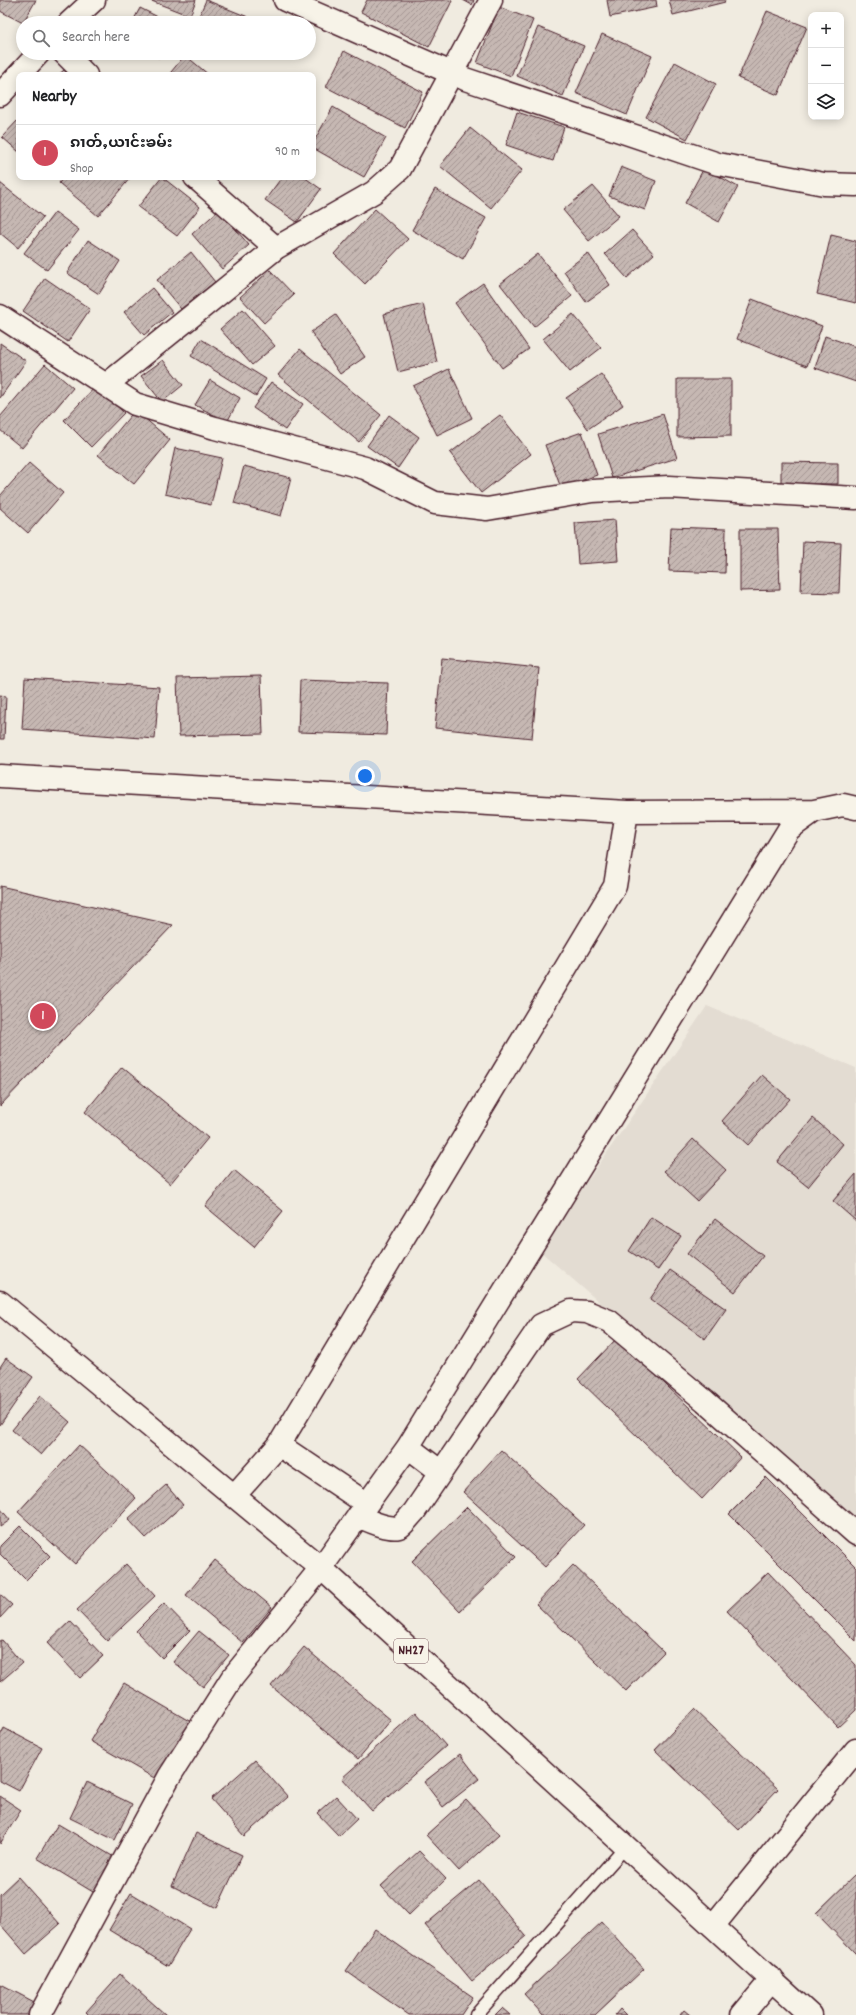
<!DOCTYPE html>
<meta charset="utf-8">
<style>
body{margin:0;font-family:Dekko,"Noto Sans Myanmar",sans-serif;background:#f2f2f2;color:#202124}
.controls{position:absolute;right:12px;top:12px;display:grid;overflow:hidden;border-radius:8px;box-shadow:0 2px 10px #0003}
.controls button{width:36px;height:36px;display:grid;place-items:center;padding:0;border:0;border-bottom:1px solid #e0e0e0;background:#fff;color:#202124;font:20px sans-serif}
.you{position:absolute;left:365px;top:776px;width:14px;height:14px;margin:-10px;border:3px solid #fff;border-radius:50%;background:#1a73e8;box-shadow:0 0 0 6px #1a73e833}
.badge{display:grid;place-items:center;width:26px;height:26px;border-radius:50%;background:#d1495b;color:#fff;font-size:13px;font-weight:700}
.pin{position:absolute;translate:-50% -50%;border:2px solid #fff;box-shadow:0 1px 4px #0006}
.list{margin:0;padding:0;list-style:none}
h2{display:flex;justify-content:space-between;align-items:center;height:52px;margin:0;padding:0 16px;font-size:17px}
h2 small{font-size:13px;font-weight:400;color:#757577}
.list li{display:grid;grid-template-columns:26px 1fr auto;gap:12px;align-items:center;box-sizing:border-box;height:56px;padding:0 16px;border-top:1px solid #e0e0e0}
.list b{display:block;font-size:15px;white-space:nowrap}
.list p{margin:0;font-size:13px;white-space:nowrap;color:#757577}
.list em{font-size:13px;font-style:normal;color:#757577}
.icon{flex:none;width:22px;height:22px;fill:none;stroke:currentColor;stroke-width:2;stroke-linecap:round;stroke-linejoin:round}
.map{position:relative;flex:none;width:856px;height:2015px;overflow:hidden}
.search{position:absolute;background:#fff;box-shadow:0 2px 10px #0003;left:16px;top:16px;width:300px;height:44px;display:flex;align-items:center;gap:10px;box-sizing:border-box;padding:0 14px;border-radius:22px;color:#757577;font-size:15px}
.panel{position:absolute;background:#fff;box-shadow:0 2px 10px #0003;left:16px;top:72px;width:300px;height:108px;border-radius:8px}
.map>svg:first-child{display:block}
.built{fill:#e3dcd2}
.building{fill:url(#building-hatch);stroke:#4a1f2b}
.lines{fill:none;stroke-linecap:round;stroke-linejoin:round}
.service-casing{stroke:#4a1f2b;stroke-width:15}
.minor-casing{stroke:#4a1f2b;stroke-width:25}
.trunk-casing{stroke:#4a1f2b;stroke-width:25}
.service{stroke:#f7f3e8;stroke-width:12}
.minor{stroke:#f7f3e8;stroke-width:22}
.trunk{stroke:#f7f3e8;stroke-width:22}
.labels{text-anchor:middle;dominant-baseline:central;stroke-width:3;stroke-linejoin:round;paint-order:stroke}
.shield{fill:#f7f3e8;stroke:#7e5f64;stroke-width:1}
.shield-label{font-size:14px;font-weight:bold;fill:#4a1f2b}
</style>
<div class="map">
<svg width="856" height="2015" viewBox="0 0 856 2015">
<defs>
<pattern id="building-hatch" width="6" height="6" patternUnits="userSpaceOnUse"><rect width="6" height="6" fill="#c6b8b3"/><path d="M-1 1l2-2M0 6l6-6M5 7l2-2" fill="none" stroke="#a39592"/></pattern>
</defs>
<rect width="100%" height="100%" fill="#f0ebe0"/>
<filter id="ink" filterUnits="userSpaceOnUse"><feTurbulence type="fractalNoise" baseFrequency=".025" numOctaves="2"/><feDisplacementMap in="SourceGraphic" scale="8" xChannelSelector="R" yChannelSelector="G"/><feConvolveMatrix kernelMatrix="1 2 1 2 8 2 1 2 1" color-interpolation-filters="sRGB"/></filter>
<g filter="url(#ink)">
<path class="built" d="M707 1006 856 1068V1524L540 1251Z"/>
<path class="building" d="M0 0H36L23 23 0 11Z
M149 0H196L190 16Z
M206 0 248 17 246 23H196Z
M367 0H450L452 1 429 47 361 12Z
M463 0H474L472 5Z
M607 0H656L657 7 610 17Z
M669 0H724L725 2 673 15Z
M499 7 533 20 511 76 477 63Z
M140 8 170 23H132Z
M767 11 807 27 778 95 738 78Z
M538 27 584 46 563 96 517 76Z
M602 34 652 56 627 115 576 93Z
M344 51 423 92 405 128 326 87Z
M150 53H162L159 58Z
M185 55 209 75H175L171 72Z
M675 62 716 84 687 139 646 117Z
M64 70 69 75H58Z
M333 107 386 138 364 177 313 148V143Z
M517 112 564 127 553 161 506 145Z
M19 119V152L2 137Z
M470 128 522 170 491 208 440 166Z
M621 167 656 181 645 210 609 196Z
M704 168 738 187 719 222 685 203Z
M64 177H131L98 216 59 183Z
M162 177 200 207 177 236 138 207Z
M282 177H304L321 189 297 222 265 200Z
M0 183 43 217 18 248 0 233Z
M593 186 619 216 589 241 563 210Z
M435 189 486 218 463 259 412 230Z
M375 209 408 239 365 284 334 254Z
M219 210 249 245 222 269 192 234Z
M55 212 79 230 47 270 24 253Z
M632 230 654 254 627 278 605 254Z
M831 235 856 241V303L817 294Z
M88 240 120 261 99 294 67 273Z
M191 252 215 282 181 309 157 280Z
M588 253 610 285 586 302 564 271Z
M538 254 572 296 534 327 500 284Z
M270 270 294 295 264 323 240 297Z
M45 278 90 309 68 342 23 311Z
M483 283 529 349 502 368 455 303Z
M152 288 172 312 144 335 124 312Z
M752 299 822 326 807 366 737 339Z
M423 304 437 362 398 372 384 314Z
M243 309 275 346 252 365 220 329Z
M573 314 601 348 570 372 543 339Z
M336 315 365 357 340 374 311 332Z
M825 336 856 347V382L815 368Z
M201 339 266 379 256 396 191 356Z
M0 343 26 361 0 398Z
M300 349 381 415 359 442 278 375Z
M163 360 183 385 162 402 141 376Z
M45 364 73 388 22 448 0 430V417Z
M449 369 472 418 437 435 413 386Z
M601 374 623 405 588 429 566 398Z
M677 379H731V436L677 437Z
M210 380 240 398 227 422 195 405Z
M271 382 303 404 285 430 253 408Z
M96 386 124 413 91 447 64 420Z
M135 410 170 440 134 484 98 455Z
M663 414 677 458 612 478 598 434Z
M389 415 419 437 398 468 367 446Z
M500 415 531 454 481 493 450 453Z
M582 432 597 475 561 488 545 445Z
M175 448 222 458 211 505 165 494Z
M781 462 838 463V484H781Z
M29 463 63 493 28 533 0 508V496Z
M244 466 291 478 281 516 234 503Z
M615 520 618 561 578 564 575 523Z
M671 527 726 529 725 573 669 571Z
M740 529H778L780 590 740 591Z
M803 541 841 543 839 593 801 592Z
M442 658 539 668 532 738 435 728Z
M261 676 263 734 179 736 177 678Z
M25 678 159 687 155 739 22 729Z
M300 680 388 683 386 735 298 732Z
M0 695 6 696 4 739H0Z
M0 886 173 925 0 1106Z
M122 1067 208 1138 170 1184 85 1112Z
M762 1075 790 1099 748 1145 722 1121Z
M813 1118 843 1144 808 1187 777 1162Z
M693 1139 726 1170 697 1201 664 1171Z
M234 1170 283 1211 254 1247 205 1206Z
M856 1174V1221L833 1201Z
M651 1217 681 1236 658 1270 629 1251Z
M715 1219 763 1256 735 1292 687 1254Z
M670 1270 726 1309 705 1339 650 1299Z
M617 1338 741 1457 702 1499 578 1379Z
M6 1358 33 1377 0 1425V1367Z
M40 1396 70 1422 41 1455 12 1430Z
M79 1445 136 1498 75 1564 18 1512Z
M501 1450 584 1525 545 1567 463 1492Z
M766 1477 856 1567V1641L729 1514Z
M166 1485 183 1505 146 1538 128 1519Z
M467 1507 516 1557 460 1611 412 1561Z
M0 1508 10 1520 0 1527Z
M20 1526 50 1556 26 1580 0 1554V1546Z
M215 1560 272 1607 243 1643 186 1595Z
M126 1564 155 1596 107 1641 77 1610Z
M573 1565 664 1652 626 1691 536 1604Z
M768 1572 856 1665V1710L838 1727 727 1611Z
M0 1594 12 1605 0 1618Z
M164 1603 190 1630 162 1658 136 1631Z
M70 1621 103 1656 80 1678 47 1643Z
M199 1631 229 1655 203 1687 173 1662Z
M2 1640 22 1663 0 1682V1641Z
M304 1647 391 1720 358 1759 271 1686Z
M124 1683 196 1725 163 1783 90 1741Z
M694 1709 778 1789 739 1830 655 1750Z
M416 1712 446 1746 372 1811 342 1778Z
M4 1728 42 1748 19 1791 0 1781V1736Z
M460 1754 479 1779 443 1807 424 1782Z
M255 1760 288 1797 244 1836 211 1799Z
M87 1782 132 1804 115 1840 70 1818Z
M0 1796 21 1810 0 1844Z
M336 1796 357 1819 339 1836 317 1813Z
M466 1799 499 1835 459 1871 426 1835Z
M58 1824 114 1857 93 1892 37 1858Z
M196 1833 242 1855 217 1908 172 1886Z
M419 1851 446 1879 409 1915 381 1886Z
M856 1874V1954L816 1913Z
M18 1877 60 1924 26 1954 0 1924V1894Z
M479 1880 526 1936 472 1981 425 1925Z
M131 1893 190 1929 168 1966 109 1930Z
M602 1922 644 1969 595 2015H543L524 1994Z
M375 1929 473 1997 461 2015H409L346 1971Z
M120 1974 166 2015H89L86 2012Z
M0 1984 38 2004 32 2015H0Z
M502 2008 510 2015H495Z
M620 2009 626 2015H615Z
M684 2010 690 2015H680Z"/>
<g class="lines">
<g class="service-casing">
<path id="service" d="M476 2015 626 1846"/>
</g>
<g class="minor-casing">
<path id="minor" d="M285 0 465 79 718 164 824 184 856 185
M69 23 94 0
M64 53 86 75
M0 95 39 53
M195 177 276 248
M0 316 135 404 215 428 365 468 435 503 487 509 592 491 669 487 856 498
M106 385 276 248 374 192 400 169 491 0
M0 776 627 812 814 811 843 805 856 808
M279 1445 367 1504
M408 1447 441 1472
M234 1496 279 1445 615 886 627 812
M358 1516C367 1520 392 1532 401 1526 406 1522 410 1516 414 1512L541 1325 571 1311 587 1312 609 1321 705 1401 856 1534
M713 1926 856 1750
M40 2015 169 1777 232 1678 321 1568 408 1447 789 829 814 811
M742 2015 772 1979"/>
</g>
<g class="trunk-casing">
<path id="trunk" d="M0 1302 321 1568 810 2015"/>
</g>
<use href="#service" class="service"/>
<use href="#minor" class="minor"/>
<use href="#trunk" class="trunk"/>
</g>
</g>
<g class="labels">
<rect class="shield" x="394" y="1639" width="34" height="24" rx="3"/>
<g class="shield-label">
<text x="411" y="1651">NH27</text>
</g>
</g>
</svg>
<div class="controls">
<button>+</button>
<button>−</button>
<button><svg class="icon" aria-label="layers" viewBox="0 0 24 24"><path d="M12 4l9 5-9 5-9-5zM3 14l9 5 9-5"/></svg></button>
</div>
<div class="you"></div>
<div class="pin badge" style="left:43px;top:1016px">1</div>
<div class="search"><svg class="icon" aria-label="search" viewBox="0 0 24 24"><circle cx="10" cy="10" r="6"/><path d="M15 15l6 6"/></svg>Search here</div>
<section class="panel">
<h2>Nearby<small></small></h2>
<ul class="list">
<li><span class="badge">1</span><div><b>ၵၢတ်ႇယၢင်းၶမ်း</b><p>Shop</p></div><em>90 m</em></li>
</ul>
</section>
</div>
